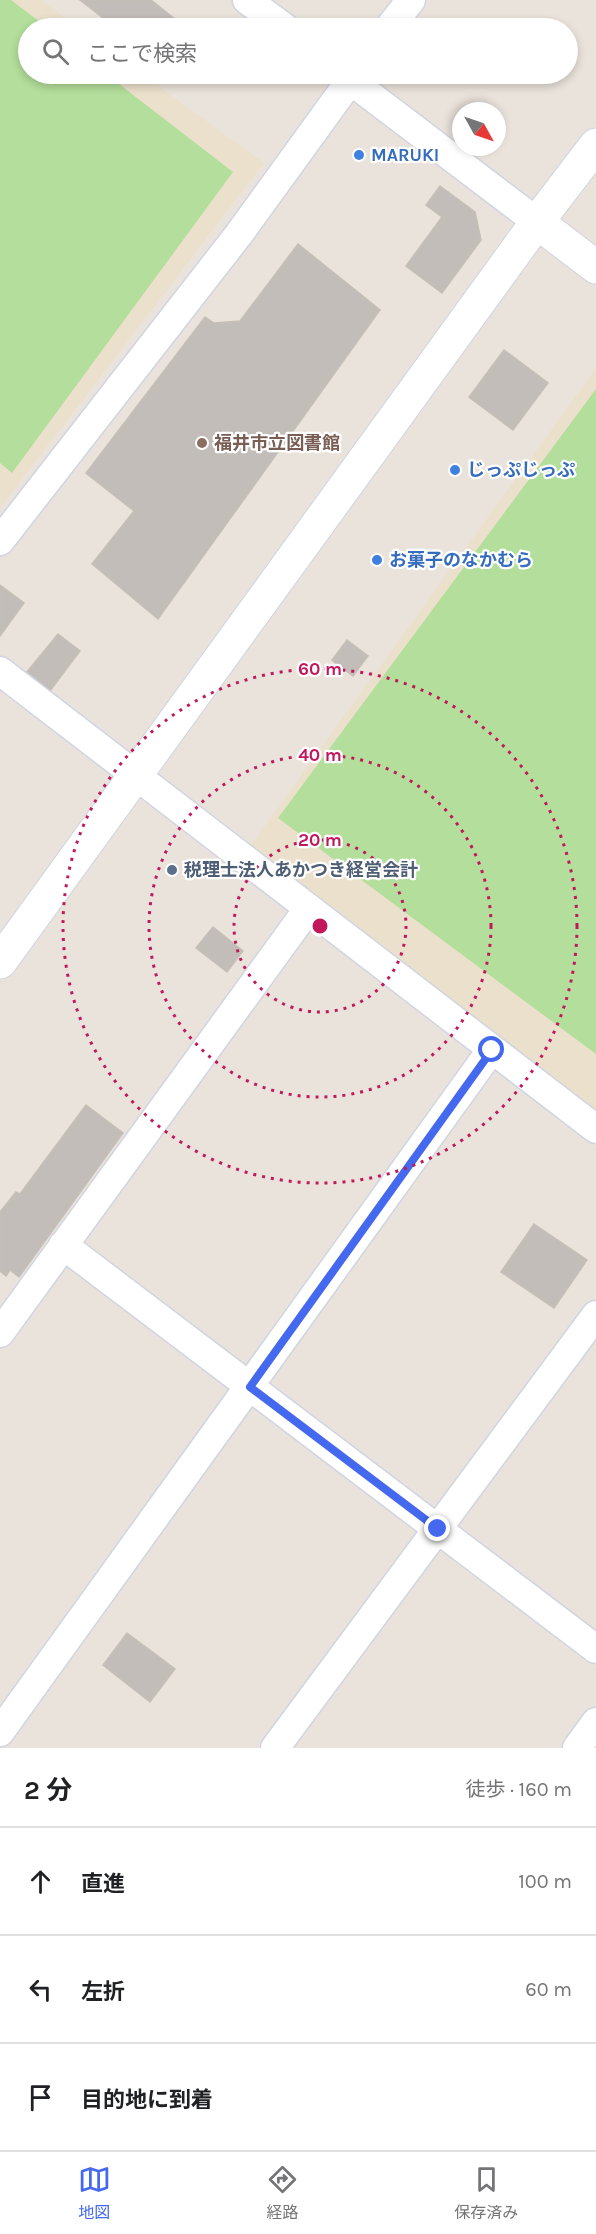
<!DOCTYPE html>
<html lang="ja">
<meta charset="utf-8">
<style>
body{margin:0;font-family:Karla,"Noto Sans JP",sans-serif;background:#f2f2f2;color:#202124}
.compass{position:absolute;left:452px;top:102px;width:54px;height:54px;border-radius:50%;background:#fff;box-shadow:0 3px 9px #0003;rotate:130deg}
.stop{position:absolute;width:18px;height:18px;margin:-14px;border:4px solid #4469ee;border-radius:50%;background:#fff}
.stop.end{background:#4469ee;border-color:#fff;box-shadow:0 2px 6px #0008}
.list{margin:0;padding:0;list-style:none}
h2{display:flex;justify-content:space-between;align-items:center;height:78px;margin:0;padding:0 24px;font-size:26px}
h2 small{font-size:20px;font-weight:400;color:#757577}
.list li{display:grid;grid-template-columns:39px 1fr auto;gap:18px;align-items:center;box-sizing:border-box;height:108px;padding:0 24px;border-top:2px solid #e0e0e0}
.list b{display:block;font-size:22px;white-space:nowrap}
.list em{font-size:20px;font-style:normal;color:#757577}
.icon{flex:none;width:33px;height:33px;fill:none;stroke:currentColor;stroke-width:2;stroke-linecap:round;stroke-linejoin:round}
.map{position:relative;flex:none;width:596px;height:1748px;overflow:hidden}
.search{position:absolute;background:#fff;box-shadow:0 3px 9px #0003;left:18px;right:18px;top:18px;height:66px;display:flex;align-items:center;gap:15px;box-sizing:border-box;padding:0 21px;border-radius:33px;color:#757577;font-size:22px}
.sheet{height:402px;background:#fff}
nav{display:flex;justify-content:space-around;align-items:center;box-sizing:border-box;height:84px;border-top:2px solid #e0e0e0;background:#fff;font-size:16px;color:#757577}
nav a{display:grid;justify-items:center;gap:3px}
nav .on{color:#4469ee}
.map>svg:first-child{display:block}
.education{fill:#ebe0cb}
.green{fill:#b3de9b}
.building{fill:#c2bdb8;stroke:#c5bfb5;stroke-width:1.5}
.lines{fill:none;stroke-linecap:round;stroke-linejoin:round}
.minor-casing{stroke:#d1d4e1;stroke-width:31}
.tertiary-casing{stroke:#d1d4e1;stroke-width:35}
.minor{stroke:#fff;stroke-width:28}
.tertiary{stroke:#fff;stroke-width:33}
.route{stroke:#4469ee;stroke-width:8}
.ring{fill:none;stroke:#c2185b;stroke-width:3;stroke-dasharray:3 6}
.shop-dot{fill:#3f7fe0;stroke:#fff;stroke-width:2}
.education-dot{fill:#8d6e63;stroke:#fff;stroke-width:2}
.service-dot{fill:#5c6f8a;stroke:#fff;stroke-width:2}
.labels{text-anchor:middle;dominant-baseline:central;stroke-width:4.5;stroke-linejoin:round;paint-order:stroke}
.shop-label{font-size:18px;font-weight:bold;fill:#366cbe;stroke:#fff;text-anchor:start}
.education-label{font-size:18px;font-weight:bold;fill:#785e54;stroke:#fff;text-anchor:start}
.service-label{font-size:18px;font-weight:bold;fill:#4e5e75;stroke:#fff;text-anchor:start}
.centre{fill:#c2185b;stroke:#fff;stroke-width:3}
.ring-label{font-size:18px;text-anchor:middle;font-weight:bold;fill:#c2185b;stroke:#fff;stroke-width:4.5;stroke-linejoin:round;paint-order:stroke}
</style>
<div class="map">
<svg width="596" height="1748" viewBox="0 0 596 1748">
<rect width="100%" height="100%" fill="#eae3db"/>
<path class="education" d="M0 0H41L80 28H28V74H142L264 163 0 508Z
M596 368V1114L248 849Z"/>
<path class="green" d="M0 0H11L48 28H28V74H106L233 172 12 473 0 463Z
M596 389V1054L278 818Z"/>
<path class="building" d="M80 0H151L180 23 176 28H116Z
M440 186 475 212 481 240 442 293 406 266 442 217 426 205Z
M298 244 380 310 158 619 92 564 134 511 86 473 205 317 214 323 240 321Z
M504 350 548 383 513 430 469 397Z
M0 585 24 603 0 636Z
M58 634 80 651 50 691 27 672Z
M347 640 368 656 353 676 332 660Z
M213 927 243 951 227 972 196 948Z
M86 1105 123 1133 19 1277 10 1270 6 1276 0 1271V1212L16 1192 20 1194Z
M534 1224 587 1260 554 1308 501 1272Z
M127 1633 175 1669 150 1702 103 1665Z"/>
<g class="lines">
<g class="minor-casing">
<path id="minor" d="M247 0 285 28
M389 28 411 0
M342 74 537 222
M0 541 239 234 355 74
M0 671 596 1129
M63 1245 596 1649
M0 1333 308 909
M0 1732 492 1049
M275 1748 596 1315
M577 1748 596 1722"/>
</g>
<g class="tertiary-casing">
<path id="tertiary" d="M537 222 596 267
M0 962 537 222 596 145"/>
</g>
<use href="#minor" class="minor"/>
<use href="#tertiary" class="tertiary"/>
</g>
<g class="lines">
<path class="route" d="M438 1529 250 1387 492 1050"/>
</g>
<g class="ring">
<circle cx="320" cy="926" r="86"/>
<circle cx="320" cy="926" r="171"/>
<circle cx="320" cy="926" r="257"/>
</g>
<g class="shop-dot">
<circle cx="359" cy="155" r="6"/>
<circle cx="455" cy="470" r="6"/>
<circle cx="377" cy="560" r="6"/>
</g>
<circle class="education-dot" cx="202" cy="443" r="6"/>
<circle class="service-dot" cx="172" cy="870" r="6"/>
<g class="labels">
<g class="shop-label">
<text x="371" y="155">MARUKI</text>
<text x="467" y="470">じっぷじっぷ</text>
<text x="389" y="560">お菓子のなかむら</text>
</g>
<g class="education-label">
<text x="214" y="443">福井市立図書館</text>
</g>
<g class="service-label">
<text x="184" y="870">税理士法人あかつき経営会計</text>
</g>
</g>
<circle cx="320" cy="926" r="9" class="centre"/>
<g class="ring-label">
<text x="320" y="675">60 m</text>
<text x="320" y="761">40 m</text>
<text x="320" y="846">20 m</text>
</g>
</svg>
<svg class="compass" viewBox="-18 -18 36 36"><path d="M0-13l5 13h-10z" fill="#e53935"/><path d="M0 13l5-13h-10z" fill="#757577"/></svg>
<div class="stop" style="left:492px;top:1050px"></div>
<div class="stop end" style="left:438px;top:1529px"></div>
<div class="search"><svg class="icon" aria-label="search" viewBox="0 0 24 24"><circle cx="10" cy="10" r="6"/><path d="M15 15l6 6"/></svg>ここで検索</div>
</div>
<section class="sheet">
<h2>2 分<small>徒歩 · 160 m</small></h2>
<ul class="list">
<li><svg class="icon" aria-label="ahead" viewBox="0 0 24 24"><path d="M12 20V5M6 11l6-6 6 6"/></svg><div><b>直進</b></div><em>100 m</em></li>
<li><svg class="icon" aria-label="left" viewBox="0 0 24 24"><path d="M17 20v-9H6M10 6l-5 5 5 5"/></svg><div><b>左折</b></div><em>60 m</em></li>
<li><svg class="icon" aria-label="arrive" viewBox="0 0 24 24"><path d="M6 21V4h12l-3 4 3 4H6"/></svg><div><b>目的地に到着</b></div></li>
</ul>
</section>
<nav>
<a class="on"><svg class="icon" aria-label="map" viewBox="0 0 24 24"><path d="M3 6l6-2 6 2 6-2v14l-6 2-6-2-6 2zM9 4v14M15 6v14"/></svg>地図</a>
<a><svg class="icon" aria-label="directions" viewBox="0 0 24 24"><path d="M12 3l9 9-9 9-9-9zM9 14v-3h6M13 9l2 2-2 2"/></svg>経路</a>
<a><svg class="icon" aria-label="saved" viewBox="0 0 24 24"><path d="M7 4h10v16l-5-4-5 4z"/></svg>保存済み</a>
</nav>
